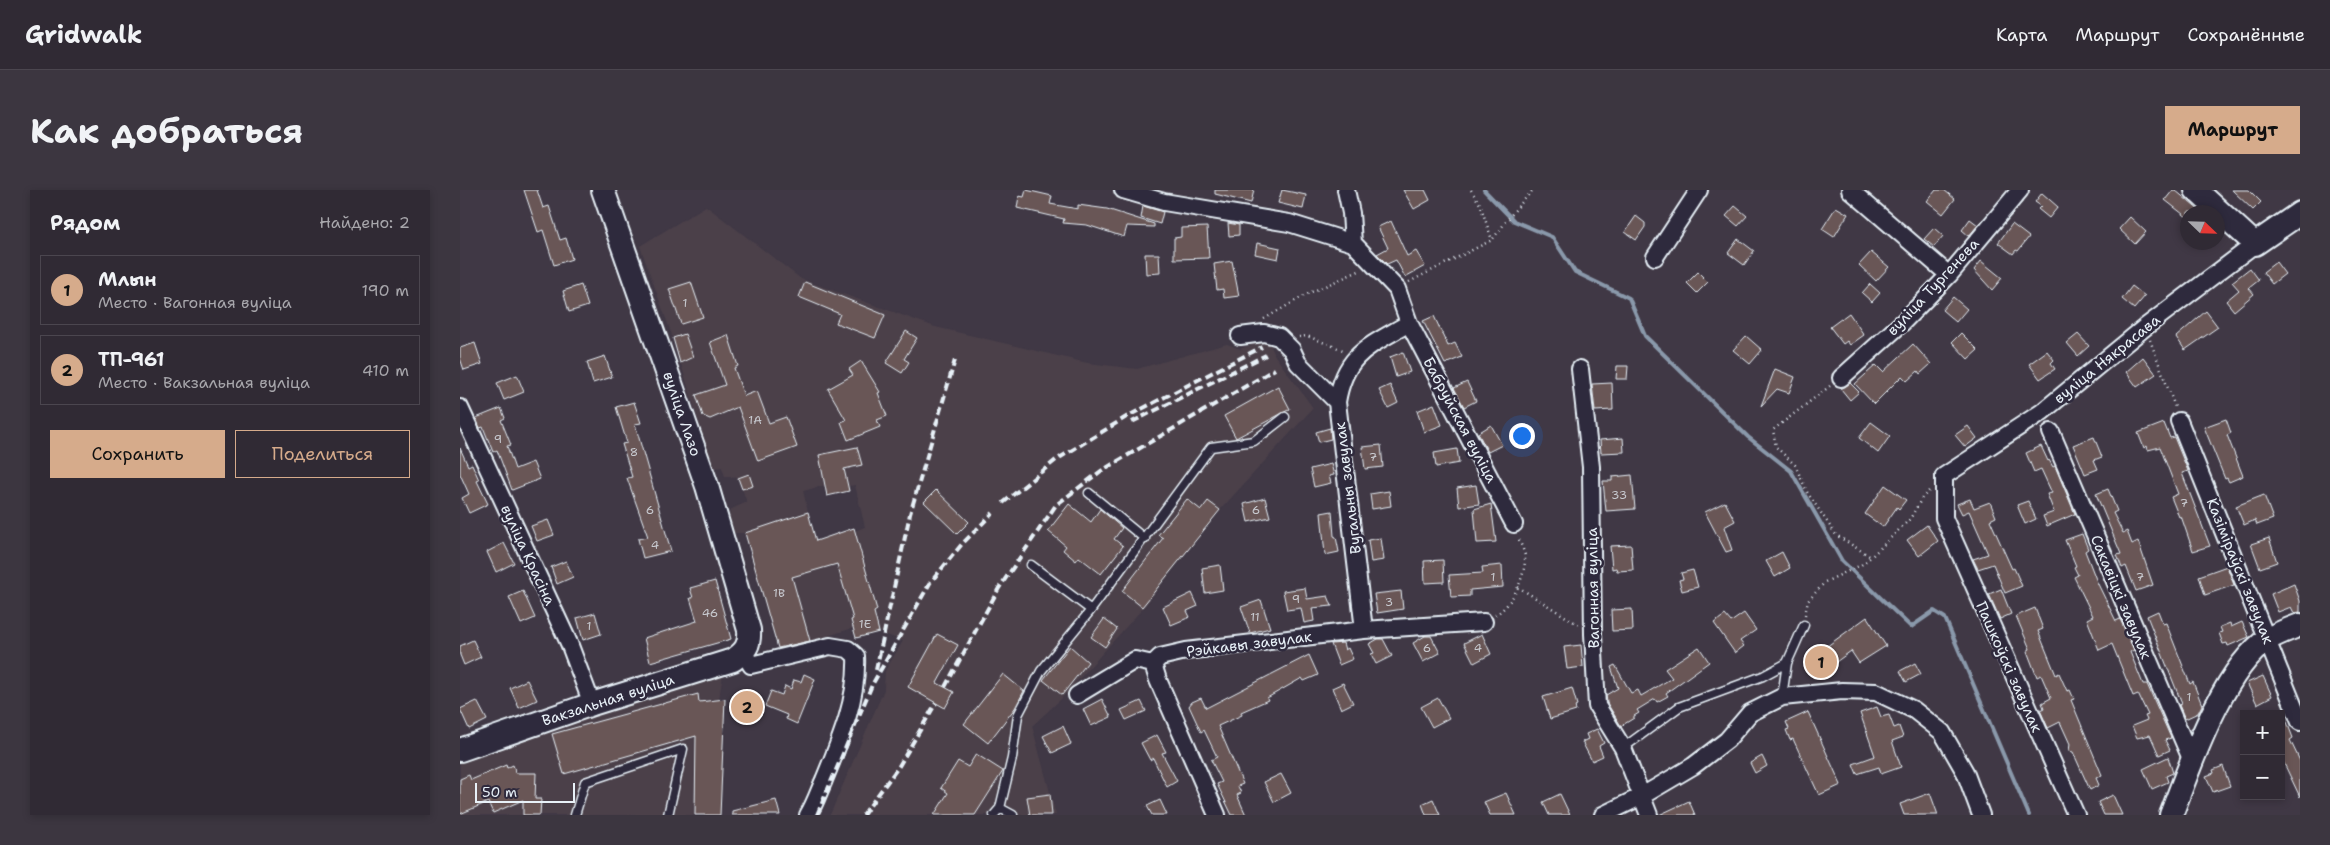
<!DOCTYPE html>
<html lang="ru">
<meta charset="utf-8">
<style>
body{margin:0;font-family:"Shantell Sans",sans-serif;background:#3c3640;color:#f1f3f6}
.controls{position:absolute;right:15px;bottom:15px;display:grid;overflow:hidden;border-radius:0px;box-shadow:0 2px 8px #0003}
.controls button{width:45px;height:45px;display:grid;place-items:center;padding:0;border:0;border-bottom:1px solid #4b464f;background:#302a34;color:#f1f3f6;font:25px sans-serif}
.compass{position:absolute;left:1720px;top:15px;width:45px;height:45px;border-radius:50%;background:#302a34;box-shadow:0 2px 8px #0003;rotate:113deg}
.scale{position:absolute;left:15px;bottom:12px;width:100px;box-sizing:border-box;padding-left:5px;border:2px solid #e8f1f8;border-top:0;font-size:14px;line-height:18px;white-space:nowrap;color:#e8f1f8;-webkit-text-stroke:4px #2f2a3d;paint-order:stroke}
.you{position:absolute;left:1061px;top:245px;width:18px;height:18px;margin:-12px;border:4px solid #fff;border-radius:50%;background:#1a73e8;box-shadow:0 0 0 8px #1a73e833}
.badge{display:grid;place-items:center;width:32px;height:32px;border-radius:50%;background:#d6ab8b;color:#111;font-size:16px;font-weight:700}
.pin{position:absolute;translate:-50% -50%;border:2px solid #fff;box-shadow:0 1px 5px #0006}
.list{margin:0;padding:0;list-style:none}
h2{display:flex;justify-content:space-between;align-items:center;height:65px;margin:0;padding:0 20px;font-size:21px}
h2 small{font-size:16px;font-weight:400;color:#a8a7ac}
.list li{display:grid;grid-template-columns:32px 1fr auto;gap:15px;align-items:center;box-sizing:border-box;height:70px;margin:0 10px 10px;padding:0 10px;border:1px solid #4b464f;border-radius:0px}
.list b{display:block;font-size:19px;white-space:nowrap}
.list p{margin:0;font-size:16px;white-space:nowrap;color:#a8a7ac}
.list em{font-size:16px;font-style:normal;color:#a8a7ac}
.actions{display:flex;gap:10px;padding:15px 20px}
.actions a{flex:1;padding:11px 0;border:1px solid #d6ab8b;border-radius:0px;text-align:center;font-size:18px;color:#d6ab8b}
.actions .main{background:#d6ab8b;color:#111}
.map{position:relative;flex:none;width:1840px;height:625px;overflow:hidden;border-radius:0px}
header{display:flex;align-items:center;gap:30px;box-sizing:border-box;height:70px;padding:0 25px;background:#302a34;border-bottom:1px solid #4b464f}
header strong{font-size:24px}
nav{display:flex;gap:28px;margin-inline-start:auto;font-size:18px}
.intro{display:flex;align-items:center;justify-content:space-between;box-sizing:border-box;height:120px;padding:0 30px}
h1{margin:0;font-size:35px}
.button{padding:12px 22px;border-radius:0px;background:#d6ab8b;color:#111;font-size:18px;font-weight:700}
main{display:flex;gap:30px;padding:0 30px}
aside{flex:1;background:#302a34;border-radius:0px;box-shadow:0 2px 8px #0003}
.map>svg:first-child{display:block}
.built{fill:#4c414a}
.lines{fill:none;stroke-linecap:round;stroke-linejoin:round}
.stream{stroke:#8a99ab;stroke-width:4}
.building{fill:#695757;stroke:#e8f1f8}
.service-casing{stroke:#e8f1f8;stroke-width:11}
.minor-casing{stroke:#e8f1f8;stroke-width:20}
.secondary-casing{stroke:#e8f1f8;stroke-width:26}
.path{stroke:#e8f1f8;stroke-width:2.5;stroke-dasharray:1 4;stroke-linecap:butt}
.service{stroke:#2f2a3d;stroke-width:8}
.minor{stroke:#2f2a3d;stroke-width:16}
.secondary{stroke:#2f2a3d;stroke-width:22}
.rail{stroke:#e8f1f8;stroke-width:4;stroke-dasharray:8 4;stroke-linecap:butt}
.labels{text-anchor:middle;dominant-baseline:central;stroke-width:5;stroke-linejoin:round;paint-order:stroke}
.number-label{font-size:12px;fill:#c8cad0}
.street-label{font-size:15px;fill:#e8f1f8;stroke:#2f2a3d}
</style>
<header>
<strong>Gridwalk</strong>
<nav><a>Карта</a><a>Маршрут</a><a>Сохранённые</a></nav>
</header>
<div class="intro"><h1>Как добраться</h1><a class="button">Маршрут</a></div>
<main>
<aside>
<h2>Рядом<small>Найдено: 2</small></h2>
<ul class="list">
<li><span class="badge">1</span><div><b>Млын</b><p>Место · Вагонная вуліца</p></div><em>190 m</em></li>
<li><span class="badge">2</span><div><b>ТП-961</b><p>Место · Вакзальная вуліца</p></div><em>410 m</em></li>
</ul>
<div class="actions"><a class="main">Сохранить</a><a>Поделиться</a></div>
</aside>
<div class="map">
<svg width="1840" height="625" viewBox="0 0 1840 625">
<rect width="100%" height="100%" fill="#403845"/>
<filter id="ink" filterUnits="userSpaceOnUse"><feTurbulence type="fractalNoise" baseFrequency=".02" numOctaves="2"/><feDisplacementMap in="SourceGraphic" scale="10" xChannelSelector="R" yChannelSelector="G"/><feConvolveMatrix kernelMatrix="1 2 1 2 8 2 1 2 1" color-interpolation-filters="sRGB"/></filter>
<g filter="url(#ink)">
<path class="built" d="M246 16 341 89 475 137 627 173 677 179 767 154 780 159 808 149 815 166 853 218 760 320 683 418 601 509 572 536 596 625H370L424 500 425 481 443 451 419 442 396 448 393 438 338 455V460L332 461 330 456 318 460 292 371 394 338 395 341 405 337 395 295 388 296 389 301 367 306 365 295 343 301 348 322 290 359 285 343H274L269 332 270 320 287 312 278 288 265 286 262 277 253 278 213 148 180 56Z
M264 477 259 509H265L260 625H0V557Z"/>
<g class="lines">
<path class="stream" d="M1024 0 1054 31 1092 47 1115 82 1169 108 1185 146 1288 247 1331 281 1382 371 1451 437 1474 421 1485 428 1569 625"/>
</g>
<path class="building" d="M64 0H77L83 18 89 16 100 50 106 48 112 69 94 75 83 40 78 42Z
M566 0 592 6 590 14 618 19V15L647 19 694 34V37L667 36 664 47 627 35 603 33 604 29 557 18 559 6 564 7Z
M755 0H794L791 13 755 4Z
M822 0 846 5 843 19 818 13Z
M943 0H965L970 10 954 19Z
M1476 0H1484L1495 9 1483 24 1467 11Z
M1713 0H1715L1741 22H1728V28L1705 10Z
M1772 0H1789L1801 12 1793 20Z
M1582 3 1598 17 1589 28 1578 19 1581 16 1575 12Z
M683 16 703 22 700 34 681 28Z
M1275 16 1287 26 1278 36 1266 26Z
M1376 17 1388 24 1374 47 1362 39Z
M1176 26 1185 33V37L1176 50 1165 42Z
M1670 27 1686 42 1675 54 1659 39Z
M1510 29 1518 35 1509 46 1502 40Z
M931 31 947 66 956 61 965 76 945 87 936 70 927 74 917 64 928 58 918 37Z
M768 33 779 35V45L769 46Z
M1552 34 1569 47 1558 61 1556 60 1553 64 1538 53Z
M747 37 749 68 714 69V48L721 47V38Z
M1474 38 1483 46 1474 57 1464 49Z
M1278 49 1294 61 1284 75 1268 63Z
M797 53 820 58 818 69 795 64Z
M1411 62 1429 77 1416 91 1399 75Z
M685 64H699L700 83 686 84Z
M772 71 779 106 764 108 763 99 757 100 754 74Z
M1521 71 1542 88 1532 100 1514 80Z
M1816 72 1825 84 1812 94 1803 82Z
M1790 78 1799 90 1789 98 1794 104 1774 121 1766 111 1779 100 1772 92Z
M1238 82 1248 92 1237 103 1227 93Z
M231 92 243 127 221 134 209 99Z
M345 92 425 125 415 148 376 133 380 124 339 107Z
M1410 94 1420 103 1412 112 1402 103Z
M121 95 128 116 109 122 103 101Z
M1672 96 1685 106 1674 119 1662 109Z
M1493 107 1507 119 1496 132 1482 120Z
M1746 121 1758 137 1725 160 1716 147Z
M1389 123 1404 145 1390 155 1387 151 1383 154 1370 137Z
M974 126 988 156 995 153 1002 167 985 174 963 131Z
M446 141 457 148 444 169 449 172 442 183 426 173Z
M1501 143 1518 160 1508 169 1492 152Z
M225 144 233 167 220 173 213 148Z
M1618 144 1629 156 1618 166 1607 153Z
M268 145 278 176 274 178 284 206 297 201 309 233 326 227 337 257 298 271 278 217 250 229 243 226 236 205 265 195 250 152Z
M1286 146 1302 160 1290 174 1273 160Z
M15 153 22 174 4 180 0 168V158Z
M1453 154 1471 174 1460 184 1458 181 1447 191 1442 186 1414 214 1395 194 1416 175 1423 182Z
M1587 161 1594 170 1591 173 1595 179 1580 189 1569 174Z
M943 162 950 182 936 187 930 167Z
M145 166 152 187 133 193 127 172Z
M1683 167 1696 184 1677 197 1666 182Z
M401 171 420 202 418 203 427 226 417 230 420 237 388 250 381 232 386 230 368 199 393 185 389 179Z
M1157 176H1168L1167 189H1156Z
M1315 179 1335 187 1329 203 1317 199 1301 216Z
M57 185 64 202 44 210 37 193Z
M1007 192 1016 211 1004 217 994 198Z
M1152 193 1153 220 1135 221 1132 194Z
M1390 193 1399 202 1390 210 1381 199Z
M930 195 938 213 928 218 919 200Z
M818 196 830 219 776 248 764 226Z
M174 212 181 233 175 234 211 361 183 368 178 349 188 347 167 288 172 287 162 254 167 253 156 217Z
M974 214 982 235 964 242 957 221Z
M41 218 45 228 41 230 51 255 47 256 55 279 73 272 80 289 52 300 37 260 33 262 23 237 20 238 16 228Z
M1766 229 1771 243 1767 245 1783 286 1769 292 1767 288 1765 289 1744 237Z
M1411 232 1430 246 1418 263 1399 248Z
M1704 233 1710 248 1714 247 1728 281 1722 283 1750 356 1733 361 1721 326 1719 327 1711 307 1718 304 1700 257 1688 260 1687 256 1684 258 1678 243Z
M1031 235 1042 255 1028 262 1018 243Z
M1508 236 1517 248 1505 257 1495 245Z
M870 238 871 249 859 252 856 242Z
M1634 247 1642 267 1634 270 1638 279 1625 284 1613 255Z
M1163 248 1164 262 1141 263 1140 250Z
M921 255 923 277 905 279 902 257Z
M1581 256 1588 271 1589 270 1593 277 1595 276 1615 324 1587 336 1583 326 1594 322 1587 304 1592 303 1581 279 1574 282 1566 263Z
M397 257 402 275 384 279 389 301 367 306 359 265Z
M0 258 8 276 12 274 19 290 17 291 28 314 9 323 2 308 9 304 0 284Z
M997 259 999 273 976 277 974 263Z
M871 274 874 285 869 286 871 293 854 297 850 279Z
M289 284 293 296 282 299 278 288Z
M1172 285 1175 319 1146 321 1143 291H1152V287Z
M1016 295 1019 314 999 317 997 298Z
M1425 295 1446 310 1439 319 1437 317 1423 337 1405 324Z
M1648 299 1657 321 1653 323 1663 343 1667 341 1672 354 1678 351 1693 395 1676 401 1666 376 1662 378 1657 365 1661 364 1636 304Z
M476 300 509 332 497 344 464 312Z
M929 301 931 316 912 319 910 304Z
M1804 305 1813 329 1797 335 1795 330 1784 335 1776 316Z
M805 308 810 327 788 332 784 314Z
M727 309 741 320 748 311 760 320 682 417 662 401 703 348 698 345Z
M1510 309 1514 318 1530 312 1536 327 1530 330 1552 379 1554 378 1562 396 1545 403 1533 374 1518 379 1513 369 1528 364 1509 321 1502 324 1497 314Z
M1568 311 1576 329 1565 334 1557 315Z
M1265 312 1275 331 1264 337 1272 360 1266 362 1245 322Z
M609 314 631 332 640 319 662 338 654 349 663 356 641 384 619 367 616 371 603 360 606 356 588 341Z
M1031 314 1036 352 1017 353 1014 319Z
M872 321 874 346 876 347 879 362 865 365 861 323Z
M348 322 356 351 394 338 417 420 414 422 419 442 396 448 391 430 393 429 377 374 332 387 350 451 318 458 285 343Z
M88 330 94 345 77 351 71 336Z
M1467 335 1478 351 1459 366 1447 350Z
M1622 344 1628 359 1625 361 1637 392 1656 431 1660 429 1674 460 1670 462 1683 494H1687L1711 548 1705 550 1710 560 1699 565 1690 545 1677 548 1672 536 1687 530 1685 526 1688 525 1678 504 1673 506 1652 454 1639 460 1627 429 1633 426 1614 387 1618 385 1614 377 1616 376 1605 350Z
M921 348 924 370 911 372 908 350Z
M1809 348 1817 372 1800 378 1791 354Z
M44 353 54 373 36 382 27 362Z
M1171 355 1173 380 1157 381 1156 378 1152 379 1150 356Z
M1322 362 1330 378 1315 387 1306 371Z
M983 370 984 392 965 393 964 371Z
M106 371 113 387 97 394 91 377Z
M760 375 763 400 745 403 742 378Z
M1042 375 1043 397 1010 400V406L991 407 989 385 1023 383 1022 377Z
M1767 376 1774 395 1745 405 1739 386Z
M1233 380 1238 397 1222 401 1219 390 1223 389 1221 383Z
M255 391 271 449 190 472 184 448 237 431 230 408H233L230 398Z
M1834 394 1840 411V422L1834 423 1831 417 1818 422 1811 404Z
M845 398 847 409 868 406 872 416 852 418 854 431 844 433 841 418 827 420 823 401Z
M1541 399 1551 424 1540 429 1529 404Z
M63 401 75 428 61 434 49 407Z
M941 401 943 419 917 423 914 404Z
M732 403 738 416 727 421 730 427 711 435 703 417Z
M801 410 810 438 790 443 781 417Z
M1575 418 1583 439 1578 441 1596 485 1599 483 1607 501 1610 500 1614 509 1611 510 1642 585 1636 588 1639 595 1630 600 1613 562 1609 561 1610 554 1600 532 1588 538 1580 520 1584 518 1582 513 1591 508 1581 485 1577 487 1567 461 1570 459 1556 426Z
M1172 419 1173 440 1152 441 1151 420Z
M1698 421 1703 434 1706 433 1730 494 1733 492 1742 515 1738 523 1725 529 1719 515 1722 514 1687 426Z
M135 423 141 444 123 450 117 428Z
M1284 423 1296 440 1280 451 1284 456 1275 463 1254 433 1265 425 1271 432Z
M1407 427 1426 456 1399 473 1391 461 1354 488 1344 473Z
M644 429 657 439 645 457 631 447Z
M1782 432 1789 447 1768 456 1767 453 1763 454 1759 443 1762 442 1760 437 1770 433 1771 437Z
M477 444 498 455 477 493 494 502 485 518 448 497Z
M1022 444 1031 464 1014 473 1004 453Z
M965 446H971L980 463 963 472 953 453Z
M918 449H923L932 466 916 474 911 464 914 463 909 454Z
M13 450 21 467 4 475 0 465V456Z
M883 453 885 460 888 458 893 469 879 475 871 454Z
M1121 455 1123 477 1107 479 1104 457Z
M610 456 628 472 602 505 583 490Z
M1239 457 1249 472 1206 503 1208 506 1197 512 1195 509 1177 520 1179 523 1174 526V528L1161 536 1147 513 1146 505 1158 498 1151 477 1155 475 1171 503 1178 500 1181 506 1212 488 1205 479Z
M849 465 858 485 844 491 842 488 807 508 808 510 781 522 782 525 758 536 783 594 778 596 781 603 777 605 786 625H772L757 594 762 592 751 570 757 567 744 540 741 542 729 516 732 512 741 508 746 518Z
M1455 473 1461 484 1446 492 1440 481Z
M344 484 355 489 337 534 326 529 327 525 305 516 311 501 322 505 325 496 331 499 334 490 341 492Z
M543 484 564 501 555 518 528 553 504 534Z
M1803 486 1812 506 1797 514 1787 493Z
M67 490 77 510 59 518 50 498Z
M883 493 893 513 881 519 872 498Z
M1112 498 1117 515 1115 516 1116 521 1090 529 1083 507Z
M238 504 239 512 265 509 260 625H235L236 546 104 584 92 544Z
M284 507 296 511 291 527 279 524Z
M978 508 989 528 972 537 961 517Z
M642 509 651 527 631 536 623 519Z
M17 511 27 530 9 539 0 519Z
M681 511 686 521 666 530 661 520Z
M1417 517 1421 527 1429 525 1434 538 1439 536 1443 547 1432 551 1441 577 1421 584 1419 577 1397 584 1393 574 1415 566 1400 523Z
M1822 519 1833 548 1830 550 1840 571V607L1821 567Z
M1348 522 1381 595 1359 605 1333 549 1330 550 1326 540 1329 539 1326 532Z
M603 536 611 554 592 563 583 546Z
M1137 539 1144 553 1139 556 1143 566 1132 571 1122 552 1128 549 1126 544Z
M697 545 706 562 702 563 717 591 707 597 693 568 690 570 681 553Z
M516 564 543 581 515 625H474L488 603 481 598 498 571 508 577Z
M1302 566 1307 576 1295 583 1290 573Z
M1708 567 1713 583 1706 586 1708 592 1692 599 1683 579Z
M46 575 47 578 53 575 56 583H76L75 609H81L80 625H63V610L33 623 28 612 0 624V589L9 585 11 590Z
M1763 576 1770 596 1753 602 1746 586 1754 583 1753 580Z
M821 584 831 603 814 612 804 592Z
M1046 603 1056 625H1030L1024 612Z
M1470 603 1478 625H1444L1440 614Z
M590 604 592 625H570L567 607Z
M1100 604 1110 625H1089L1083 612Z
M1653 605 1662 625H1644L1638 612Z
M973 609 980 625H966L962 614Z
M316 610 320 625H272V621Z
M700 610 707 625H692L687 616Z
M1229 611 1235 625H1199Z"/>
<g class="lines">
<g class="service-casing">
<path id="service" d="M629 303 685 349
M571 375 631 420
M1322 507 1327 473 1344 435
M1163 558 1219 517 1303 486 1327 473
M540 618 553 625
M115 625 125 592 223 559 208 625
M534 625 540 618 552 568 558 525 581 481 631 420 751 257 794 251 825 227"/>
</g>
<g class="minor-casing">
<path id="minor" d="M663 0 704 12 829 33 893 53 937 99 949 133 1054 334
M886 0 891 23 893 53
M1390 0 1489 85
M1195 67 1239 0
M780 146 804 143 819 147 832 160 838 173 877 212
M1120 179 1131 277 1133 444 1137 516 1163 558 1189 625
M1381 188 1443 132 1489 85 1560 0
M0 218 109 453 132 514
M1719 231 1840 532
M1591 242 1732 571
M904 440 877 212C885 163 910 156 949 133
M284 463 291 475 370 456 388 459 396 466C398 509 380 551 364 590 359 601 355 614 348 625
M617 505 675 470 693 474
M757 625 698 490 693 474 700 467 726 461 904 440 1024 432
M1143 625 1182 606 1233 576 1267 550 1290 523 1322 507 1382 501 1416 502 1454 520 1482 542 1505 582 1521 625
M1616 625 1484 328V286L1582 222 1684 138 1795 54"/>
</g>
<g class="secondary-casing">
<path id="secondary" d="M1736 0 1795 54 1840 23
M0 560 132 514 273 470C286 461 290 455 289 440L247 296 143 0
M1711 625C1730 576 1763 478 1808 449 1818 443 1830 439 1840 435"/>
</g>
<path class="path" d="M1011 0 1020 14 1032 50
M949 92 1032 50 1055 20 1073 0
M804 129 849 103 899 81
M839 147 847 146 883 160
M1690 150 1715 217
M1370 196 1313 240 1316 257 1335 275 1347 302 1376 345 1411 367
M1058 397 1119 435
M1035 425C1052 416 1066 386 1065 366 1064 360 1060 353 1058 347
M1345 425 1348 411 1365 392 1401 375 1411 367 1450 329 1462 308 1469 301"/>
<use href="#service" class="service"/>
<use href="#minor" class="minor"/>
<use href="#secondary" class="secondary"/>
<path class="rail" d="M672 232 806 165
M543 313 596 270 668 226 802 157
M416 480 450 324 495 170
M485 497 539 398 596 315 641 281 815 179
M357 625 412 495 470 393 502 354 533 323
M403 625 439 576 476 513"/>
</g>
</g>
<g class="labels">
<g class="number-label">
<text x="225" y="113">1</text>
<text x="295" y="230">1А</text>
<text x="38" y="249">9</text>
<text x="174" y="262">8</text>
<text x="913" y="267">7</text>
<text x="1159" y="305">33</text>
<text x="1724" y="313">7</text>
<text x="190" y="320">6</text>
<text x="796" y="320">6</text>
<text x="195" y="355">4</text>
<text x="1033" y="387">1</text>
<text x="1680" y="387">7</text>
<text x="319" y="403">1В</text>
<text x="836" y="409">9</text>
<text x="929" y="412">3</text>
<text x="250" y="423">46</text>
<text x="795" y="427">11</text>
<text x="405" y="434">1E</text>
<text x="129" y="436">1</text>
<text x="967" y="458">6</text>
<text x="1018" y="458">4</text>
<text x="1729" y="507">1</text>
</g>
<g class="street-label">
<text transform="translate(1473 97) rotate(-47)">вуліца Тургенева</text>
<text transform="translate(1647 169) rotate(-39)">вуліца Някрасава</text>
<text transform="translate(222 224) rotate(71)">вуліца Лазо</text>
<text transform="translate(1000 230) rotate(62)">Бабруйская вуліца</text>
<text transform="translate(888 298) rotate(-97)">Вугальны завулак</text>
<text transform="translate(68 365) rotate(65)">вуліца Красіна</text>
<text transform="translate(1780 381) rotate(68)">Казіміраўскі завулак</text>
<text transform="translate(1133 398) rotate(-91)">Вагонная вуліца</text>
<text transform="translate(1661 407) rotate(67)">Сакавіцкі завулак</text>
<text transform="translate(789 454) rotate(-7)">Рэйкавы завулак</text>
<text transform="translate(1549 477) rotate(66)">Пашкоўскі завулак</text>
<text transform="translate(148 510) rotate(-18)">Вакзальная вуліца</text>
</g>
</g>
</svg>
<div class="controls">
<button>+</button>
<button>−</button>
</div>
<svg class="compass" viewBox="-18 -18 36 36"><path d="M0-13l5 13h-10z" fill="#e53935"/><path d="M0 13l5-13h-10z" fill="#a8a7ac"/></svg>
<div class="scale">50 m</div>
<div class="you"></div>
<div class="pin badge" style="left:1361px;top:472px">1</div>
<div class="pin badge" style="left:287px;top:517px">2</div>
</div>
</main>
